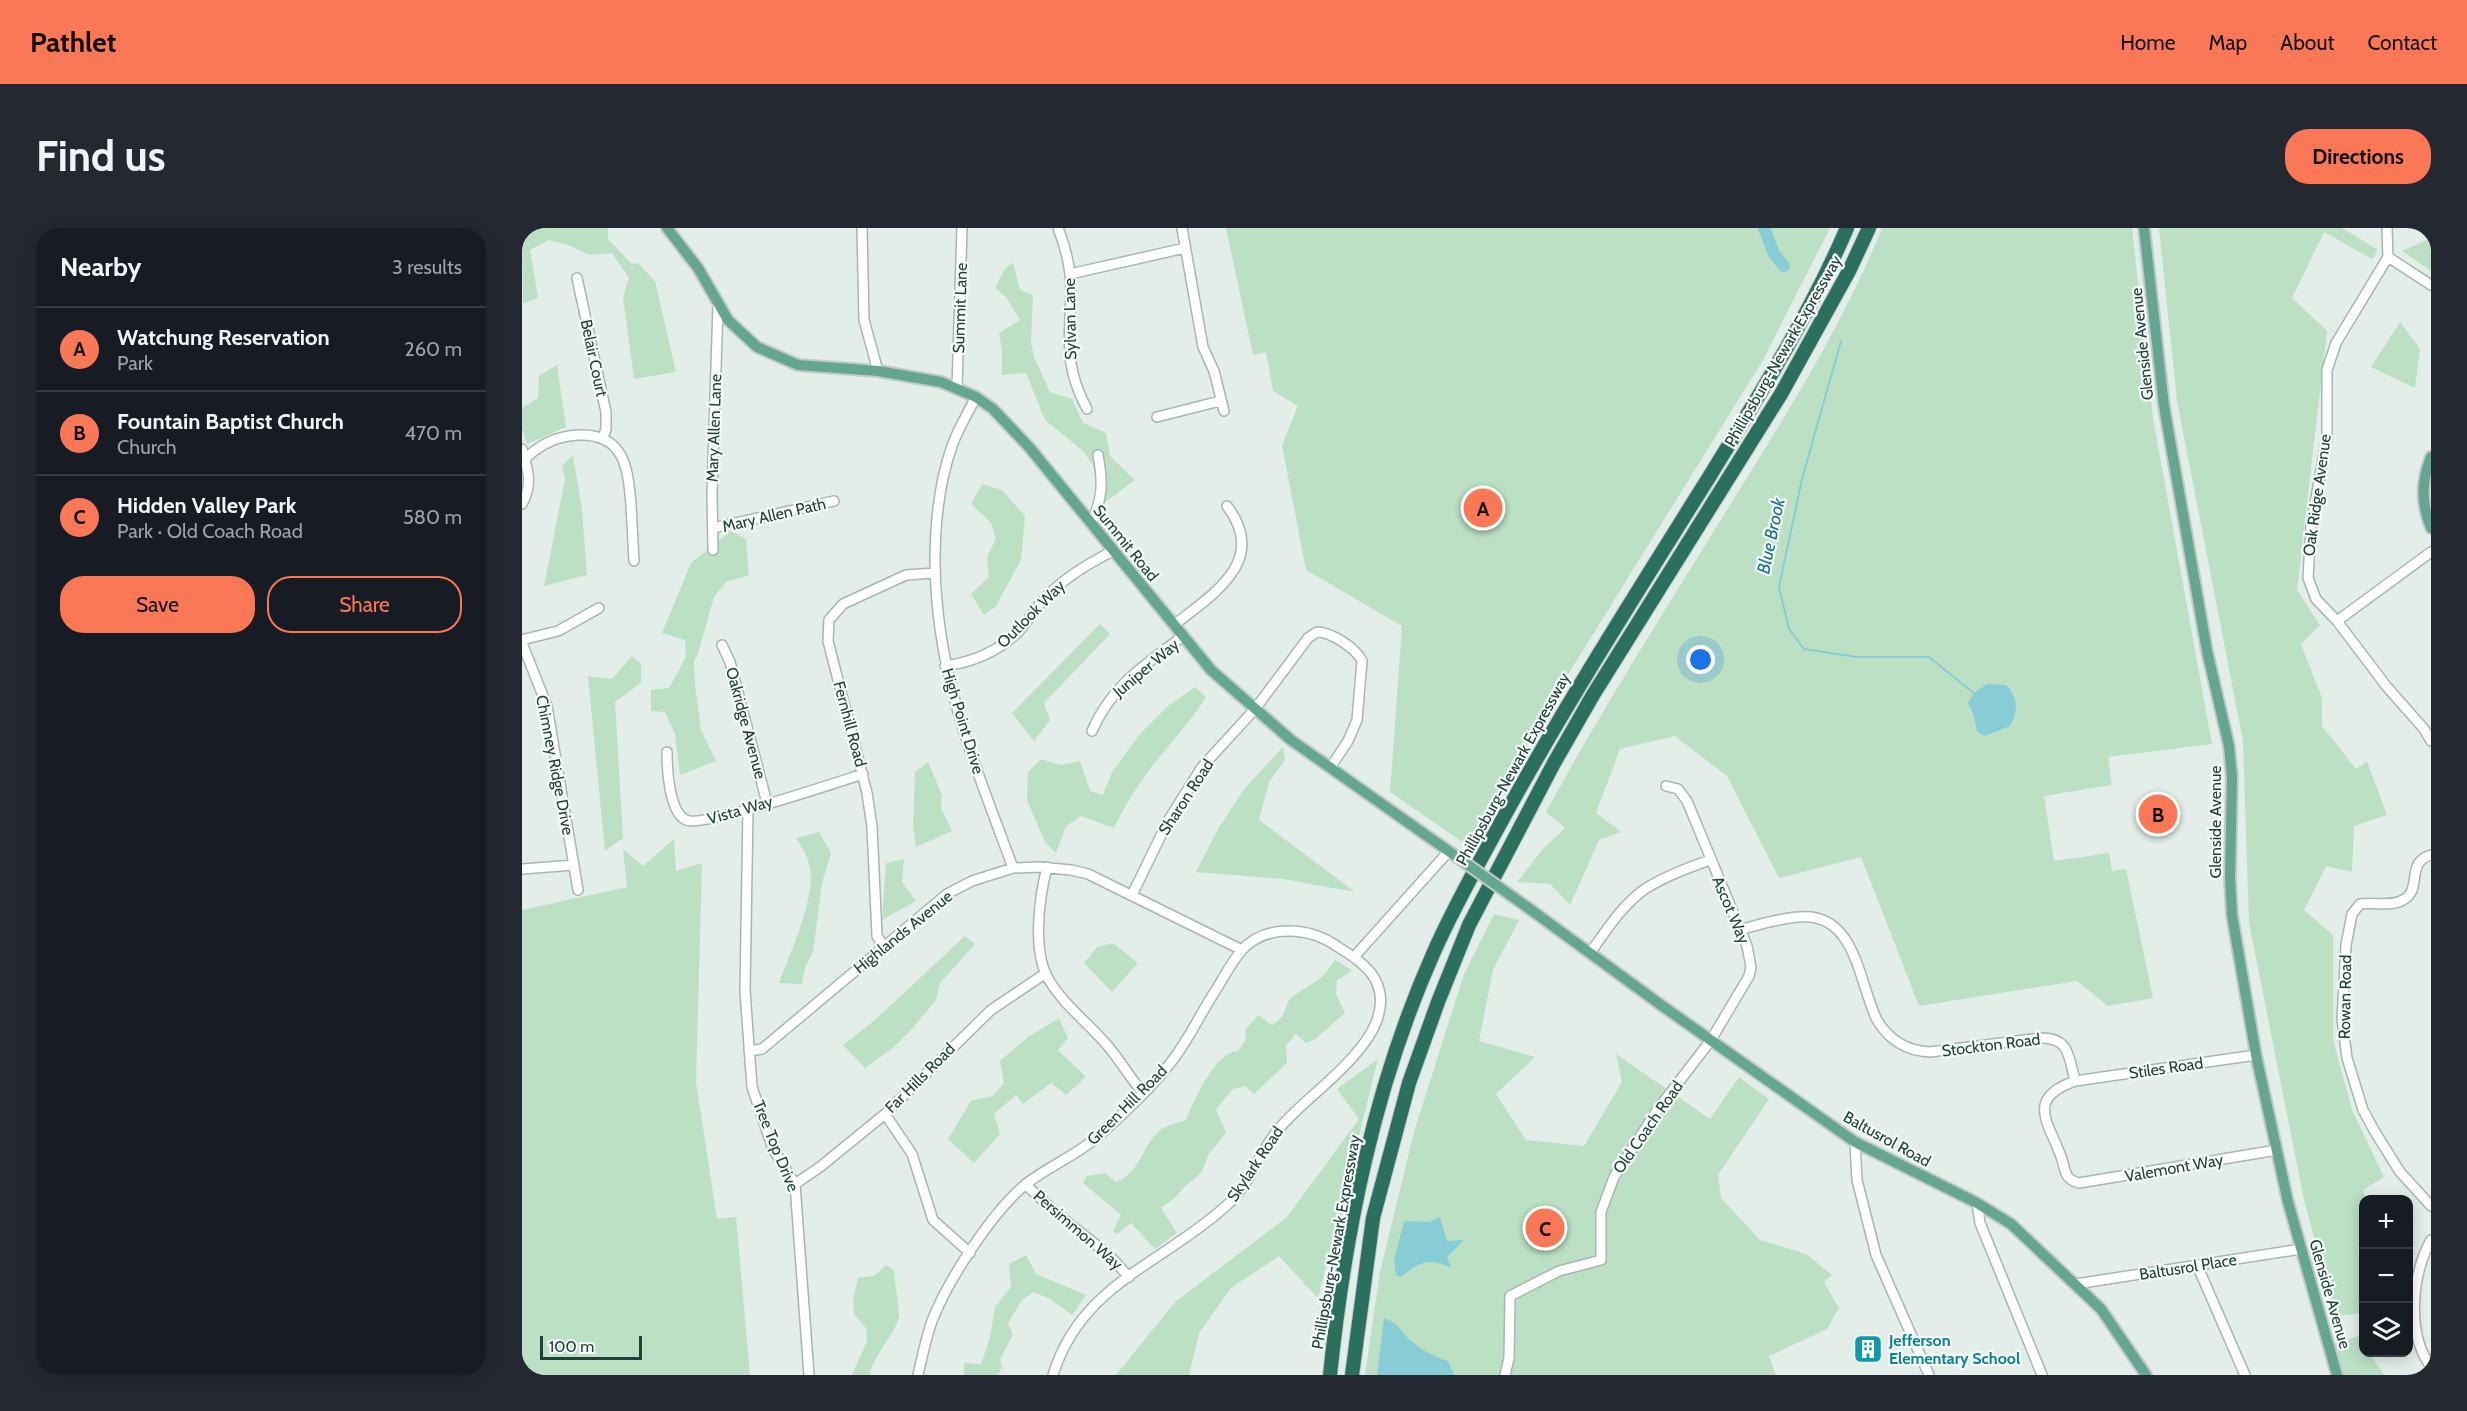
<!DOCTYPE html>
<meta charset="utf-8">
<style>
body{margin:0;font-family:Cabin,sans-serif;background:#242831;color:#f1f3f6}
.controls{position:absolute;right:18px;bottom:18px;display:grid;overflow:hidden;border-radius:12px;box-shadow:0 3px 15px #0003}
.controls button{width:54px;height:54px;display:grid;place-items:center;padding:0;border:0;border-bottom:2px solid #363941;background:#171b24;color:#f1f3f6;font:30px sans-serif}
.scale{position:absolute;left:18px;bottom:15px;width:102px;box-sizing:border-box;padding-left:6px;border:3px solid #214137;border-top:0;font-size:16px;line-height:21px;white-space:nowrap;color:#214137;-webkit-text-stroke:4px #f4faf7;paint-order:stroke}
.you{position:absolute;left:1179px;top:432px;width:21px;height:21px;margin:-15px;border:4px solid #fff;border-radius:50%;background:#1a73e8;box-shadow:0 0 0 9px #1a73e833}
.badge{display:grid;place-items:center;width:39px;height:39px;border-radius:50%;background:#fa7855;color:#111;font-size:20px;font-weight:700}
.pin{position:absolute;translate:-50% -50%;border:3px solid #fff;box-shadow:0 2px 6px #0006}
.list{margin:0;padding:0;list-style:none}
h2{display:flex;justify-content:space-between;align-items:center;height:78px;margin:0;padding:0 24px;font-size:26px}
h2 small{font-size:20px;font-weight:400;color:#9ea1a6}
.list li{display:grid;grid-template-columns:39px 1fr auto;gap:18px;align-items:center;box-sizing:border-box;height:84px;padding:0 24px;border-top:2px solid #363941}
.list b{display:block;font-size:22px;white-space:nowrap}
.list p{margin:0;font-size:20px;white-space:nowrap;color:#9ea1a6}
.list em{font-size:20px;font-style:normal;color:#9ea1a6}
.actions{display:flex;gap:12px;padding:18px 24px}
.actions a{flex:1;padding:14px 0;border:2px solid #fa7855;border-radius:24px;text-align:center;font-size:21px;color:#fa7855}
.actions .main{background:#fa7855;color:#111}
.icon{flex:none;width:33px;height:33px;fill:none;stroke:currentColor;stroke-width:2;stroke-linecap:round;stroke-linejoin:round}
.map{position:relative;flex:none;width:1909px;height:1147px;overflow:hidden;border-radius:24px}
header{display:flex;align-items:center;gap:36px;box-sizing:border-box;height:84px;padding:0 30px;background:#fa7855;color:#111}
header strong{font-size:28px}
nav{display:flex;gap:33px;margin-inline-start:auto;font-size:21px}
.intro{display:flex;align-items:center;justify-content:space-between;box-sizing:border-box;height:144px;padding:0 36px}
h1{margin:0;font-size:42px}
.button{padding:15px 27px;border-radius:24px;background:#fa7855;color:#111;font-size:21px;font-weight:700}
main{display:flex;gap:36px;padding:0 36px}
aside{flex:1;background:#171b24;border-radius:24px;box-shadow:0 3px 15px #0003}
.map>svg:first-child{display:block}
.green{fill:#bbe0c4}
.water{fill:#88cdd6}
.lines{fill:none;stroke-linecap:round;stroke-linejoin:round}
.stream{stroke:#88cdd6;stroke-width:2}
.river{stroke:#88cdd6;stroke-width:12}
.minor-casing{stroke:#a5b7b0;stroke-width:12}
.major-casing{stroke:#c1cac7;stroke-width:14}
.highway-casing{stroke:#c1cac7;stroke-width:16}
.minor{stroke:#fff;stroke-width:9}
.major{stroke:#65a693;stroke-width:10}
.highway{stroke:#2b6f5f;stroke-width:14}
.major-bridge-casing{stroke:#c1cac7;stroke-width:14;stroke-linecap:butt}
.major-bridge{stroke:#65a693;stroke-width:10}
.labels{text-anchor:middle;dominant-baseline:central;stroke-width:4.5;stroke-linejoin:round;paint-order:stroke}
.street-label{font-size:16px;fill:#214137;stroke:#f4faf7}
.culture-label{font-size:16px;font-weight:bold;fill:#0d838f;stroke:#f4faf7;text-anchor:start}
.water-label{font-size:18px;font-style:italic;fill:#177381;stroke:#f4faf7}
</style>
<header>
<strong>Pathlet</strong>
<nav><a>Home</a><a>Map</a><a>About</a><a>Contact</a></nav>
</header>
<div class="intro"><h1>Find us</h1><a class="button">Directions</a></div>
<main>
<aside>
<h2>Nearby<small>3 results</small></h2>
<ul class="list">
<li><span class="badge">A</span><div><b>Watchung Reservation</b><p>Park</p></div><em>260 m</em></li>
<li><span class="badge">B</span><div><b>Fountain Baptist Church</b><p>Church</p></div><em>470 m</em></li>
<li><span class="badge">C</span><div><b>Hidden Valley Park</b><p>Park · Old Coach Road</p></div><em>580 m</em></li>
</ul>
<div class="actions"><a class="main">Save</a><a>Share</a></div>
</aside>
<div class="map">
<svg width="1909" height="1147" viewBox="0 0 1909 1147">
<rect width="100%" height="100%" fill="#e3eee9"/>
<path class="green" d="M0 0H86V11L110 36 116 35 133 53 154 144 112 151 101 69 107 50 90 25 67 27 49 18 27 12 8 22 16 70 1 76Z
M704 0H1308L1241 132 1024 482 949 620 868 564 880 398 784 342 760 217 776 178 751 163 744 124 731 127Z
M1360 0H1610L1631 190 1690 516 1586 529 1590 557 1522 568 1532 633 1587 625 1590 643 1604 641 1631 770 1586 778 1555 753 1397 778 1339 629 1257 650 1205 548 1153 508 1098 521 1074 585 1099 604 1077 612 1048 677 1028 656 995 654 1021 621 1043 600 1024 584C1085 472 1154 365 1221 256 1272 174 1324 90 1360 0Z
M1637 0H1820L1856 22 1850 31 1802 4 1770 70 1805 103 1775 362 1798 397 1779 416 1800 470V498L1834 541 1845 533 1865 587 1832 598 1830 644 1804 638 1782 682 1811 707V811L1830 882 1862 949 1841 962 1844 971 1842 972 1841 1020 1836 1023 1841 1054V1085L1813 1088 1782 972 1727 695 1721 513 1655 173Z
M1909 10V43L1880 23Z
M491 35 498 62 511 67 509 115 512 129 528 164 550 171 561 195 584 205 588 228 613 252 575 280V243L561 223 523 192 504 145 480 147V122L477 105 498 92 484 69 473 60 483 40Z
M1878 94 1898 121 1893 160 1849 139Z
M35 137 44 199 5 216 0 200V180L16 170 17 148Z
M51 227 60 281 65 347 22 358 43 251 40 238Z
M460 256 480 262 503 288 499 332 474 378 462 387 449 366 467 349 465 329 474 311 469 295 449 276Z
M209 303 224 311 227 347 204 354 192 369 175 429 172 432 173 456 179 502 194 533 158 547 153 506 143 484 129 483V462L147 460 164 429 163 412 140 405 169 335Z
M578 396 588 406 522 475 528 492 512 513 490 485Z
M110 428 119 436V455L93 474 101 610 83 623 66 448 90 451Z
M673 459 684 469C668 495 647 516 629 540 614 559 602 579 592 600L559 588 544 598 534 625 523 614 505 572 506 544 519 531 538 537 558 533 568 563 581 567 590 544 618 506 646 478Z
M761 519 763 532 747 554 737 592 833 664 761 651 674 644 696 601 723 560Z
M406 534 420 567 419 580 430 603 394 619 391 598 393 544Z
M297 604 309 625 300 655 291 724 283 739 280 756 257 755C268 725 296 666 287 636 285 627 279 618 274 610Z
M152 611 154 643 180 635 174 854 195 991 214 989 228 1147H0V682L105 659 101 621 121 638Z
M382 631 380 654 394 673 360 692 364 635Z
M972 686 997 692 971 742 957 813 1013 829 974 866 1004 912 1062 918 1100 854 1094 826 1188 891 1217 849 1247 871 1196 947 1199 970 1238 1012 1284 1026 1310 1047 1302 1054 1317 1080 1305 1101 1247 1128 1254 1147H843L858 1044 892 904 942 746Z
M443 708 453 716 418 755 414 772 389 802 371 820 343 840 321 817 353 792Z
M591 715 616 735 590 764 562 735 575 719Z
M813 732 830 742 815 753 814 766 823 785 793 811 784 815 774 806 764 818 765 835 732 866 723 858 711 861 694 881 704 905 687 926 679 945 661 960 654 969 639 980 655 1005 633 1021 609 995 595 1006 591 1003 599 987 561 955 565 948 583 945 594 954C619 944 618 921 637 903 644 897 656 895 664 892 672 872 693 824 716 823L724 812 723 802 736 787 750 797 760 789 768 770 800 749Z
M537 790 546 810 536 822 564 849 544 867 529 855 501 876 494 867 472 886 478 906 452 935 426 911 449 873 471 868 482 855 478 833 506 809Z
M856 831 834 920H836L815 1008 811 1011 796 1070 757 1028 709 1060 677 1105 667 1147H594L653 1074 765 989 837 891 815 861Z
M504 1027 514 1046 564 1067 550 1087 528 1071 512 1064 500 1072 486 1095 491 1107 478 1131 480 1139 476 1147H442V1135L459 1136 468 1110 473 1079 489 1059 487 1036Z
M364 1037 372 1042C372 1052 378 1082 377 1089 371 1110 352 1126 348 1147H330L345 1113 344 1100 332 1086 331 1072 336 1050 352 1048Z
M1837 1108 1841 1115 1842 1124 1847 1125 1862 1147H1820L1812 1116Z"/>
<path class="water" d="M1465 456 1484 457C1497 471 1496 482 1488 498L1462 508 1455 503 1452 488 1446 475 1452 465Z
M918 989 925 1013 942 1012 925 1029 929 1040C906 1029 898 1034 879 1049L874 1047 872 1032 882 993 907 994Z
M862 1090C876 1096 875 1097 884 1108 891 1117 916 1131 926 1133L932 1147H855Z"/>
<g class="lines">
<path class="stream" d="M1319 113 1280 251 1257 359 1267 401 1282 421 1334 429H1407L1453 466"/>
<path class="river" d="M1242 0 1252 26 1262 38"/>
<g class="minor-casing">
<path id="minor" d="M340 0 342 92 356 143
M536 0C544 20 549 42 549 64 548 111 541 136 565 181
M660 0 681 119 692 143 702 183
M1865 0 1866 29 1814 115 1805 142V209L1789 297 1786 350 1794 371 1815 393 1865 459 1902 501 1909 513
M1866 29 1909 57
M548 46 663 20
M55 50 84 184V201L81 210
M435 160 440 0
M454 169C446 185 436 201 430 218 417 255 413 295 413 334 414 448 453 536 491 640
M635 189 698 173
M0 221C6 241 11 257 0 276
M3 231C18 216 36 208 56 207 103 205 106 241 109 277 110 296 111 314 112 333
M569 296C581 270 581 254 576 227
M191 300 312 273
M191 322 190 266 196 77
M1815 393 1909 324
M652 397C691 366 747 333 705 278
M0 412 36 403 77 380
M0 415 25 478 56 662
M200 417 208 434 245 575
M423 438C451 434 477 423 497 403 507 391 515 378 526 367 545 348 567 335 591 323
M570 503C590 457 622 438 661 408
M145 524C145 541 147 584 164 592 180 600 316 554 341 546
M226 581 223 763 230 859 251 921 273 956 287 1147
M1909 627C1883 634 1901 662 1881 672 1869 679 1852 674 1838 676L1830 686 1824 717 1820 791 1825 830 1841 882 1853 904 1878 944 1909 978
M525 639C517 670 510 724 527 752 542 777 566 795 585 817 598 832 608 850 621 865
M0 641 52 637
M610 667 646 593 680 539 733 481 786 410 795 404C809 404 834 420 840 433L835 492 826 513 808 540
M1217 702C1237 697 1257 690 1277 689 1334 683 1337 756 1355 792 1367 812 1385 823 1408 824L1518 810C1548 809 1547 830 1553 853
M362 719 355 708 350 599 345 565 306 413 307 392 321 376 384 347 413 345
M1068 725C1084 703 1100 677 1123 661 1143 648 1166 640 1188 632
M832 729 927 623
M227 823 240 821 425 666 450 653 491 640 517 639 549 642 566 646 720 722
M1734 827 1553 853C1504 870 1526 894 1538 926 1544 939 1540 951 1557 955L1755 922
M363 886 390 926 411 992 448 1025
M1333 914 1335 952 1354 1027 1407 1147
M273 956 298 939 363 886 469 782 524 745
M504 957 539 989 587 1027 607 1049
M1455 975 1458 995 1520 1147
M1909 1012C1890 1046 1884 1106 1909 1139
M1675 1037 1723 1147
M1554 1056 1779 1021
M396 1147C400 1129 404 1110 410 1093 426 1052 470 984 504 956 528 937 558 926 581 904 605 882 630 859 650 833 666 812 678 787 692 765 701 751 709 735 719 723 744 695 788 699 816 719 829 727 845 737 853 751 883 808 785 864 756 902 736 926 728 957 704 978 640 1036 559 1056 531 1147
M983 1147 987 1130 988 1068 1037 1043 1079 1032V984L1092 949 1136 881 1189 812 1227 748 1229 739 1225 718 1165 573 1156 561 1144 558"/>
</g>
<g class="major-casing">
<path id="major" d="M145 0 176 40 206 92 235 119 276 137 356 143 419 154 454 169 471 181 507 219 689 442 769 512 935 629
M1622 0 1642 178 1685 423 1707 518 1710 549 1708 650 1710 687 1734 827 1766 974 1815 1147
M1909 229C1899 254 1899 275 1909 300
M1005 679 1139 777 1333 914 1455 975 1489 996 1579 1081 1624 1147"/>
</g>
<g class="highway-casing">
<path id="highway" d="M808 1147C823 1003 852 859 911 726 932 678 959 631 984 585 1048 469 1119 358 1189 246 1238 166 1288 86 1325 0
M830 1147 851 990 887 855 916 774 947 697 1032 535 1071 467 1259 166 1327 43 1347 0"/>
</g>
<use href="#minor" class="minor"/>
<use href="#major" class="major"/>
<use href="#highway" class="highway"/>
<g class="major-bridge-casing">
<path id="major-bridge" d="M935 629 1005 679"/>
</g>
<use href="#major-bridge" class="major-bridge"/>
</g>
<defs>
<g id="building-square" transform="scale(1.5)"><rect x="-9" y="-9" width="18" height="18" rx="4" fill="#0f9aa8" stroke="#f4faf7"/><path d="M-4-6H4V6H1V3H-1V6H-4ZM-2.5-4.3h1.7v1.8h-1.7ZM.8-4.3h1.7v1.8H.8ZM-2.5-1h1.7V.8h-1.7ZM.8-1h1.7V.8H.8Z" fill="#fff"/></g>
</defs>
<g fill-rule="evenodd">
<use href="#building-square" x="1346" y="1121"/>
</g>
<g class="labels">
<g class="street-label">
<text transform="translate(438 80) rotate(-88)">Summit Lane</text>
<text transform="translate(548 91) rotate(-91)">Sylvan Lane</text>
<text transform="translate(1620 116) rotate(-96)">Glenside Avenue</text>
<text transform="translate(1261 123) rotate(-60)">Phillipsburg-Newark Expressway</text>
<text transform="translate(72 130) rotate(78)">Belair Court</text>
<text transform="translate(192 200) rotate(-88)">Mary Allen Lane</text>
<text transform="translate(1795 267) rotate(-82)">Oak Ridge Avenue</text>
<text transform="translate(252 287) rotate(-13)">Mary Allen Path</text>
<text transform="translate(604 315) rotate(51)">Summit Road</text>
<text transform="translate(509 386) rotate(-45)">Outlook Way</text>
<text transform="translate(624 440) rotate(-40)">Juniper Way</text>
<text transform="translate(441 493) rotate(73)">High Point Drive</text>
<text transform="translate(224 495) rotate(75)">Oakridge Avenue</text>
<text transform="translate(328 496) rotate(75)">Fernhill Road</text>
<text transform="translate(33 537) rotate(79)">Chimney Ridge Drive</text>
<text transform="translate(991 541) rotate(-61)">Phillipsburg-Newark Expressway</text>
<text transform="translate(664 569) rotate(-57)">Sharon Road</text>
<text transform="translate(218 582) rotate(-16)">Vista Way</text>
<text transform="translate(1693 594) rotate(-90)">Glenside Avenue</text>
<text transform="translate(1209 682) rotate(67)">Ascot Way</text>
<text transform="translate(381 704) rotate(-39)">Highlands Avenue</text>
<text transform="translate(1823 769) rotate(-89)">Rowan Road</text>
<text transform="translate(1469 817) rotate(-7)">Stockton Road</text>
<text transform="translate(1644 840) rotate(-8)">Stiles Road</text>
<text transform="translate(398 850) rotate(-45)">Far Hills Road</text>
<text transform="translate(605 877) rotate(-45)">Green Hill Road</text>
<text transform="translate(1126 899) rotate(-55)">Old Coach Road</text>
<text transform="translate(1365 911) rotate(29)">Baltusrol Road</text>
<text transform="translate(254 918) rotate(68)">Tree Top Drive</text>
<text transform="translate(733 936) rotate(-56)">Skylark Road</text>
<text transform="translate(1652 940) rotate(-10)">Valemont Way</text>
<text transform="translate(556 1002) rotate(41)">Persimmon Way</text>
<text transform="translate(814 1014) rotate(-80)">Phillipsburg-Newark Expressway</text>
<text transform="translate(1666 1039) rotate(-9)">Baltusrol Place</text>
<text transform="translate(1808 1066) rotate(74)">Glenside Avenue</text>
</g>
<g class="culture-label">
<text x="1367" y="1112">Jefferson<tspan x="1367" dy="18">Elementary School</tspan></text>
</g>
<g class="water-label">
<text transform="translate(1249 308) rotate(-78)">Blue Brook</text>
</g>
</g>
</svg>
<div class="controls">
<button>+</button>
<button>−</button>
<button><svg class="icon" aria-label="layers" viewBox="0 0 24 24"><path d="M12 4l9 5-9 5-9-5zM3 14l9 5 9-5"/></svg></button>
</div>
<div class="scale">100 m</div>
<div class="you"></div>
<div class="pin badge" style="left:961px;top:280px">A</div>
<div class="pin badge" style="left:1636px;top:586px">B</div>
<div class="pin badge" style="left:1023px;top:1000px">C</div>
</div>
</main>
